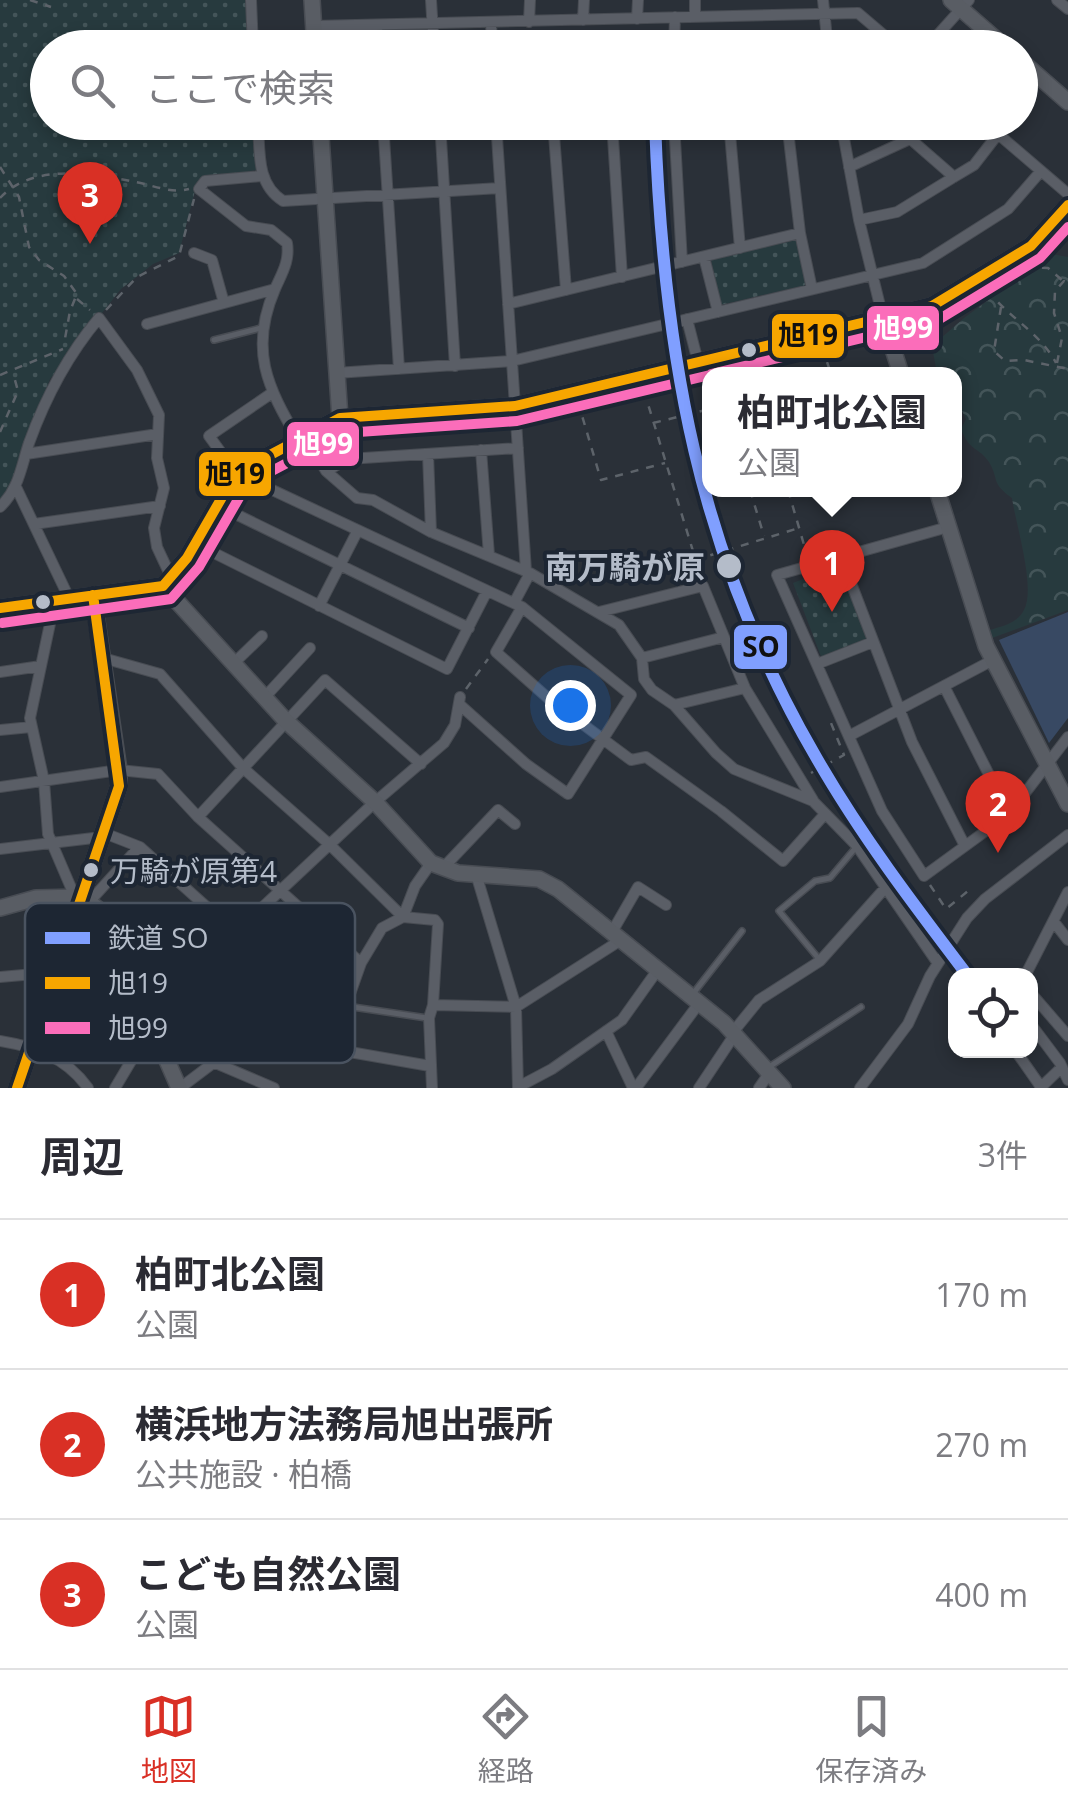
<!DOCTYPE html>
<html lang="ja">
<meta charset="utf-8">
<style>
body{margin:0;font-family:"Open Sans","Noto Sans JP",sans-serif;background:#f7f7f7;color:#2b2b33}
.controls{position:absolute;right:30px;bottom:30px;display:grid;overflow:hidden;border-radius:20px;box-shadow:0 5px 15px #0003}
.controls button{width:90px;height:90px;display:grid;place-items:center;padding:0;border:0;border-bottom:2px solid #e1e1e2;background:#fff;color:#2b2b33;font:50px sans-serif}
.you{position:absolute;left:570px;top:705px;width:35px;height:35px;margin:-25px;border:8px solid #fff;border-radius:50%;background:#1a73e8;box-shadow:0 0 0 15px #1a73e833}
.badge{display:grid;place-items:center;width:65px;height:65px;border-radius:50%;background:#d93025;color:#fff;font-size:32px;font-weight:700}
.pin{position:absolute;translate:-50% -82px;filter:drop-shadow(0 2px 5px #0008)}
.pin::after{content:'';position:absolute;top:52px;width:35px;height:30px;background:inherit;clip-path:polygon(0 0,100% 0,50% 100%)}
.popup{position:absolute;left:702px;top:367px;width:260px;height:130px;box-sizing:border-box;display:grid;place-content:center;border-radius:20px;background:#fff;filter:drop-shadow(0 2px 8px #0005);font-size:32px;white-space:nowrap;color:#7c7c81}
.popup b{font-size:38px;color:#2b2b33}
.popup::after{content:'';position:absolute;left:50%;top:100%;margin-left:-20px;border:20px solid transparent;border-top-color:#fff}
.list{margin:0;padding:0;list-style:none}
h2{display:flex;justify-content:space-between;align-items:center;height:130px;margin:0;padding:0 40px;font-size:42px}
h2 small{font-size:32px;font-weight:400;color:#7c7c81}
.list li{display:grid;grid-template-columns:65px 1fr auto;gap:30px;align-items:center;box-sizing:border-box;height:150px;padding:0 40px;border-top:2px solid #e1e1e2}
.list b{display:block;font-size:38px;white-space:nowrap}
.list p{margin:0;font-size:32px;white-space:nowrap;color:#7c7c81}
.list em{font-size:32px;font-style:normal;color:#7c7c81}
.icon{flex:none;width:55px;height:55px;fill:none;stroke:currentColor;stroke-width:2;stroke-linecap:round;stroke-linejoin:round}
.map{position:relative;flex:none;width:1068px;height:1088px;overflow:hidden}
.search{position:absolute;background:#fff;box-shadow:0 5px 15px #0003;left:30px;right:30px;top:30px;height:110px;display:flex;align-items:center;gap:25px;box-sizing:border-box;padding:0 35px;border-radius:55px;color:#7c7c81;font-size:38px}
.sheet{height:580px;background:#fff}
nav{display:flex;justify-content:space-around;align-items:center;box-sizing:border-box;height:140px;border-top:2px solid #e1e1e2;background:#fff;font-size:28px;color:#7c7c81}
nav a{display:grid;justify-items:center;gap:5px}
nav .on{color:#d93025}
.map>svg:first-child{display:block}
.forest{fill:url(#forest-crowns)}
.park{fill:url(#park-dots)}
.water{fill:#384963}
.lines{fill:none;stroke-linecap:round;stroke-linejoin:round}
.lane-casing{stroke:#484c53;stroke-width:8}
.street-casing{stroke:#484c53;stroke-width:12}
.secondary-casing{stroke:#484c53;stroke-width:18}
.path{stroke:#5d636a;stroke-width:2.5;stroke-dasharray:8 8;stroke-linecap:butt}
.lane{stroke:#5a5e66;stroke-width:5}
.street{stroke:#5a5e66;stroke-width:10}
.secondary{stroke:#595d64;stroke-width:15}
.bus-1-casing{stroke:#1d2633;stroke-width:18}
.bus-2-casing{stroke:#1d2633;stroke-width:18}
.bus-1{stroke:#f7a600;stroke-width:10}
.bus-2{stroke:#fb6dba;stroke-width:10}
.rail-1-casing{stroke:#1d2633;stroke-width:20}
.rail-1{stroke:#809fff;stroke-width:12}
.bus-dot{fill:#b4bcc9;stroke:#1d2633;stroke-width:4}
.labels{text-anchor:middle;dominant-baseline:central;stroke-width:8;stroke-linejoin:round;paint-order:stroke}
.bus-label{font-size:30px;fill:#b4bcc9;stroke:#1d2633;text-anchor:start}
.stop-label{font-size:32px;font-weight:bold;fill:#b4bcc9;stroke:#1d2633;text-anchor:end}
.key{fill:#1d2633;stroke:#4a5360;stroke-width:2.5}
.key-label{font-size:28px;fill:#b4bcc9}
.line-badge{stroke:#1d2633;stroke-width:4}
.badge-label{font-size:28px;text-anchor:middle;font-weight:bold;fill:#fff}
.pale-badge-label{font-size:28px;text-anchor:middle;font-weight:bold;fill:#111}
</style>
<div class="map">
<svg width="1068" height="1088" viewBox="0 0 1068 1088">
<defs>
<pattern id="forest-crowns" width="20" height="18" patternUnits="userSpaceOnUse" patternTransform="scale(2.5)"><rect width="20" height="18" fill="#273a3e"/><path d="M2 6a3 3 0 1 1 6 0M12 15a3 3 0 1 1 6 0" fill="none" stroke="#445559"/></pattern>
<pattern id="park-dots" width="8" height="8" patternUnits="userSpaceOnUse" patternTransform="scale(2.5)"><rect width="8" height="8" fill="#273a3e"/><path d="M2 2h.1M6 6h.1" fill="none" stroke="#445559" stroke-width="1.8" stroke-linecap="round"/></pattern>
</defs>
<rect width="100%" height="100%" fill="#2a3038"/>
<path class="forest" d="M1051 254 1068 257V610L992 638 990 630C1002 626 1018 623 1024 610 1036 588 1016 525 1012 498 990 482 1000 481 989 462 979 447 969 451 961 429L966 419 961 409 955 411 954 374H950L946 366 936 368 932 346 964 318Z"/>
<path class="park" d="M0 0H246L249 47 48 48V122L253 123 256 170 201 181 196 187 179 253 153 264 121 289 50 379 7 496 0 501Z
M796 240 806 285 720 305 711 259Z
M841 564 871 641 822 659 793 583Z"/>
<path class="water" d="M1068 612V718L1049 743 999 640Z"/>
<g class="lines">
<g class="lane-casing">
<path id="lane" d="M214 340 261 328
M819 959 779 911 815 881 830 878 857 846
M692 995 742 931
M346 1006 427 1018
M769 1067 861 1007"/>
</g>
<g class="street-casing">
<path id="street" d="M251 0 253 48
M431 0 434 48
M823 0 828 48
M1057 0 1068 9
M695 17V0
M637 19 638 0
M583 20 584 0
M491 22 492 48
M529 22 530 0
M377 25 378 48
M314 26 858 13 899 48
M674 48 675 17
M926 48 969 0
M258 122C260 152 256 184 283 201L500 188
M383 122 399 369
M440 122 455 366
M496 122 526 571
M553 122 566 290
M612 122 622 277
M674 122 682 262
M729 122 740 248
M787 122 800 233 812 289
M841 122 859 220 883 318
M891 122 954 177
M984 122 1068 194
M849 167 910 139
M261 176 205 181 199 189 246 226 271 230 287 243C290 261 282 273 275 289 249 349 267 387 298 439
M859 220 897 212 954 177 974 165 998 134
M194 253 212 260 224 303
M704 257 718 312
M508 304 800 233
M687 319 698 362
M147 324 275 289
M336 373 512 361 923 263 1008 209 1041 171
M272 393 209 436 236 473 522 607 631 695 568 794 526 764 459 704
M305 436 326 471 357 498 373 500 431 532 530 573 619 625 642 658 644 679 652 690 674 705 716 753 734 769 813 801 857 846 937 962
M481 450 489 555
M26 454 158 434
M428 454 431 532
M326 471 348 459 518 448
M16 487 69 598
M217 505 469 628
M0 507C19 489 21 467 29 443 46 396 67 356 99 318L137 370 159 415 157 458 164 488 154 528 157 547 171 577
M34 524 160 506
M948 527 777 575 882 811 924 876 1009 814 1068 737
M196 544 447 669 486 593
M841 557 912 742 965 846
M55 600 30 718 44 781 48 834 75 897
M514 603 530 573
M319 606 358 530
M522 607 496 652 549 699 631 760 646 757 721 811 783 861 825 814
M599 612 703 586 745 688 813 800
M103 658 160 674 243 768 329 844 403 917 435 920 438 924 433 1005
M642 658 724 637
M234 663 262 636
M817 664 873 642
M0 672 41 666
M944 686 1009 814
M264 698 310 648
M674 705 745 688
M0 730 31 727
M849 736 993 660
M0 787 119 770 158 774 198 817 361 963
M198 817 325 680 421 764
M104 833 140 847 320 1009 340 1022 361 963 382 928 403 917 415 886 431 863
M0 849 102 837
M442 869 498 810 515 824
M476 874 516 1007 518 1088
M90 901 139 847
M1054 922 1068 940
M612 932 638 887 666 905
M1025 976 1068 892
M0 977 57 972
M190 983 267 1045 293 1030 344 1051 430 1066
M1030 992 1068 1036
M1030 1023 1060 1063 1068 1080
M606 1031 633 1088
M733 1032 759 1000 820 961 886 887
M0 1041C36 1047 66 1057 88 1088
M1015 1050 1041 1087
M213 1062 274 1088
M518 1087 552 1069 622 1020 659 968
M115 1088 152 1026 236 932 375 802 444 743 455 725 460 697
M180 1088 253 1033
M432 1088 429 1018 433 1005 516 1007 621 940
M636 1088 700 1002
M699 1088 735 1034
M759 1088 770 1072
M860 1088 908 1024 930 976 967 918 985 899 1068 835
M1040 1088 1062 1067"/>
</g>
<g class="secondary-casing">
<path id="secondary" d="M312 0 315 48
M951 0 1006 48
M1020 60 1068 102
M320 122 340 418
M883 318 901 374
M937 490 986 646 1068 804
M163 586 187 558 236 473 340 418 515 406 932 306 1031 246 1068 205
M0 608 163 586 286 721 375 802 431 863 458 873 539 879 558 889 724 1023 783 1088
M0 908 36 898 82 897 135 937 149 979 152 1026 179 1088
M17 1088 119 786V770L93 595"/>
</g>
<path class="path" d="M30 0 51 7
M0 167 19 197 29 247 39 260 64 276 77 294 70 311 64 344
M0 198C32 163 93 173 135 182 153 185 171 194 189 189
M1028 263 1031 267 1048 268 1063 281
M988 290C1008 318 1039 331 1056 363
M77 299 90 310
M1001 307 994 351 1005 361 1024 360 1068 369
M106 310 137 277 179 256 194 199
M822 347 831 374
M780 357 786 374
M1057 363 1062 338 1054 313 1055 291 1064 281 1068 284
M0 375 63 349
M644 391 700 574
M578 402 601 480 665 463
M653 423 710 409
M0 432 18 391 13 373
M750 490 764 536
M788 490 807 555
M695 560 799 528
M466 689 488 659
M811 773 844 755 831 723
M930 885 946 909 968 891 972 895"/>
<use href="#lane" class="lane"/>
<use href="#street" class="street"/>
<use href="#secondary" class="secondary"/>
<g class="bus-1-casing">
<path id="bus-1" d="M0 608 163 586 187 558 236 473 340 418 515 406 932 306 1031 246 1068 205
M17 1088 119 786 93 595"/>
</g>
<g class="bus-2-casing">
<path id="bus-2" d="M711 374 938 320 1040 258 1068 227
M2 623 171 599 199 567 247 484 344 433 517 421 710 375"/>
</g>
<use href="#bus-1" class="bus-1"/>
<use href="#bus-2" class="bus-2"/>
<g class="rail-1-casing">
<path id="rail-1" d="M655 122C663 353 698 555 816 757 860 834 914 905 968 976"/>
</g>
<use href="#rail-1" class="rail-1"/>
</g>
<g class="bus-dot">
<circle cx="749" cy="350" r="9"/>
<circle cx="729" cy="566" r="14"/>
<circle cx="43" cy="602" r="9"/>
<circle cx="91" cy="870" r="9"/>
</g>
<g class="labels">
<g class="bus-label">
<text x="110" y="870">万騎が原第4</text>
</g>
<g class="stop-label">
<text x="705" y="566">南万騎が原</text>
</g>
</g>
<rect x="25" y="903" width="330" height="160" rx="15" class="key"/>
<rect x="45" y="932" width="45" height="12" fill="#809fff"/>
<rect x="45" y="977" width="45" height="12" fill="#f7a600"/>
<rect x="45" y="1022" width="45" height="12" fill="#fb6dba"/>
<g class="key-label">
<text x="108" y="948">鉄道 SO</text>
<text x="108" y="993">旭19</text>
<text x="108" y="1038">旭99</text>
</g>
<g class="line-badge">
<rect x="865" y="304" width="76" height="48" rx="10" fill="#fb6dba"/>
<rect x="770" y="312" width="76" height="48" rx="10" fill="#f7a600"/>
<rect x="285" y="420" width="76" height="48" rx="10" fill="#fb6dba"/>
<rect x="197" y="450" width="76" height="48" rx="10" fill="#f7a600"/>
<rect x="732" y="623" width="57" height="48" rx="10" fill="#809fff"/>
</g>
<g class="badge-label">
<text x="903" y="338">旭99</text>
<text x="323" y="454">旭99</text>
</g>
<g class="pale-badge-label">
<text x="808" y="345">旭19</text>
<text x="235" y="484">旭19</text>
<text x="761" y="657">SO</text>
</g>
</svg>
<div class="controls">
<button><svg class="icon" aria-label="locate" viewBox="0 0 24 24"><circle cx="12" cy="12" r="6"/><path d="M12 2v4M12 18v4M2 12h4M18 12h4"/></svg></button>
</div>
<div class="you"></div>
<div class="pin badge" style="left:832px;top:612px">1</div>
<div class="popup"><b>柏町北公園</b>公園</div>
<div class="pin badge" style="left:998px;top:853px">2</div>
<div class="pin badge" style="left:90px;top:244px">3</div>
<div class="search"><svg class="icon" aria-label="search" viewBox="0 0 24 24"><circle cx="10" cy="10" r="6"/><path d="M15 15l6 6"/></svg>ここで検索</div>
</div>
<section class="sheet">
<h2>周辺<small>3件</small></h2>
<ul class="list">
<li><span class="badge">1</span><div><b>柏町北公園</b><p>公園</p></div><em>170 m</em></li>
<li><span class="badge">2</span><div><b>横浜地方法務局旭出張所</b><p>公共施設 · 柏橋</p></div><em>270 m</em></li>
<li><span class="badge">3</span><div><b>こども自然公園</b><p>公園</p></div><em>400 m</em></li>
</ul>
</section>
<nav>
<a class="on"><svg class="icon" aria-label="map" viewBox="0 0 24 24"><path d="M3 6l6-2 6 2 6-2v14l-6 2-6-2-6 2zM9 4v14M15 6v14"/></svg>地図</a>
<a><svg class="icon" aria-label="directions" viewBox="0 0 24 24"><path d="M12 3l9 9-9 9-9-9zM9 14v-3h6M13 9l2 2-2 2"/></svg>経路</a>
<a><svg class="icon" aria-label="saved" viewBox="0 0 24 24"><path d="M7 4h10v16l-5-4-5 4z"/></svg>保存済み</a>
</nav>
